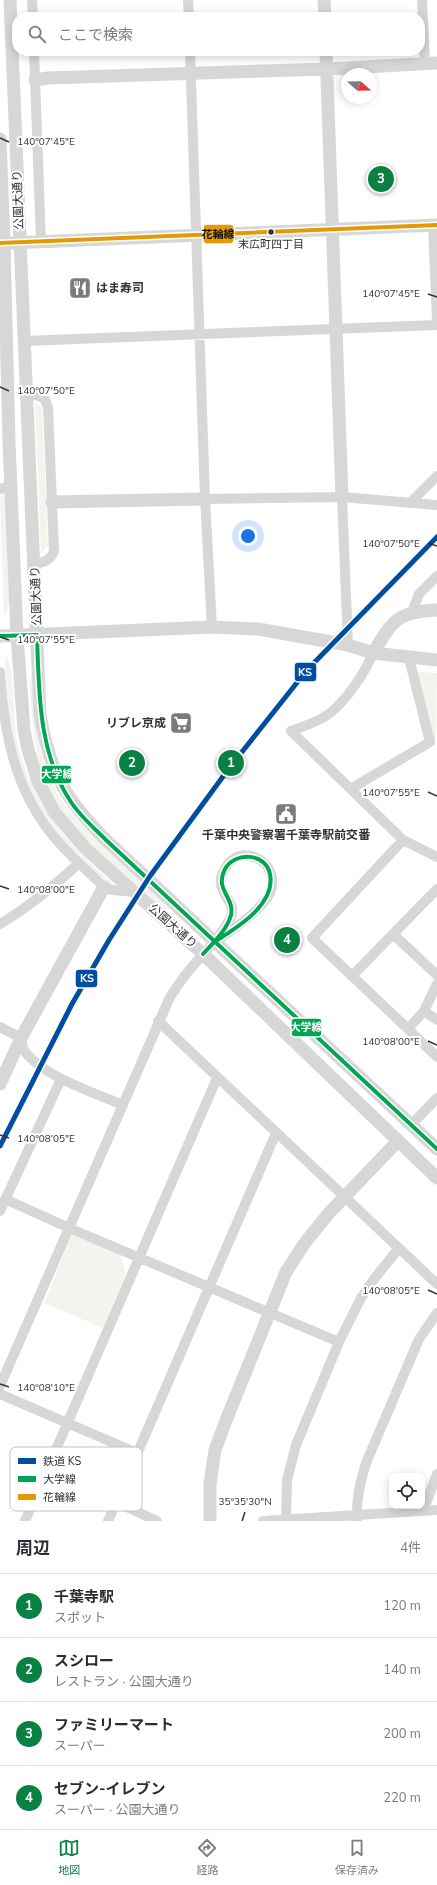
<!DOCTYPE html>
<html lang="ja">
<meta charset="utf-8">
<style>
body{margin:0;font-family:"Nunito Sans","Noto Sans JP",sans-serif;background:#f2f2f3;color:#2b2b33}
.controls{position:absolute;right:12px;bottom:12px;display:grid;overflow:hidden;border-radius:8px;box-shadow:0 2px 10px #0003}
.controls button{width:36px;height:36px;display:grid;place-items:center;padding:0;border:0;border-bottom:1px solid #e1e1e2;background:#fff;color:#2b2b33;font:20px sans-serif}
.compass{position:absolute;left:341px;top:68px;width:36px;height:36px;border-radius:50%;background:#fff;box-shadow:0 2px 10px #0003;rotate:110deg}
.you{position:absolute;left:248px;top:536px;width:14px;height:14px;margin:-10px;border:3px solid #fff;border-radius:50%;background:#1a73e8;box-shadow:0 0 0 6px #1a73e833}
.badge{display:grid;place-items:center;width:26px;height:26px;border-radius:50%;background:#0b8043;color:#fff;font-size:13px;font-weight:700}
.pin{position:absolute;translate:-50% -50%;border:2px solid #fff;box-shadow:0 1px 4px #0006}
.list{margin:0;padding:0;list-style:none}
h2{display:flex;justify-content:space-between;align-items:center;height:52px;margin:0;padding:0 16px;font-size:17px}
h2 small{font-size:13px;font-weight:400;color:#7c7c81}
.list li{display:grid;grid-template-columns:26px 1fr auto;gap:12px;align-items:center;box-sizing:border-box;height:64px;padding:0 16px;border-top:1px solid #e1e1e2}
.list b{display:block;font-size:15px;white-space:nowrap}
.list p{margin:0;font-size:13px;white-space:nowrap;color:#7c7c81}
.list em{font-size:13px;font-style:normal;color:#7c7c81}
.icon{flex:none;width:22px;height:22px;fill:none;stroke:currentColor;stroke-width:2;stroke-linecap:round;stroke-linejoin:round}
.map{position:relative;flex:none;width:437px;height:1521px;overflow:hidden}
.search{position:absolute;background:#fff;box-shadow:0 2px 10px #0003;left:12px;right:12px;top:12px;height:44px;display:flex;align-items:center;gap:10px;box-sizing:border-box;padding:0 14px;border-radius:16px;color:#7c7c81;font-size:15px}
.sheet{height:308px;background:#fff}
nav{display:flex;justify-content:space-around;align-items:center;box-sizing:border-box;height:56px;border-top:1px solid #e1e1e2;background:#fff;font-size:11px;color:#7c7c81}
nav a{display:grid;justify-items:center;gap:2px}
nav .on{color:#0b8043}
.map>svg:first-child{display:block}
.green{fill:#f1f5ed}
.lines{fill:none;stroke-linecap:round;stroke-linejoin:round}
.minor{stroke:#d7d7d7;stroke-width:10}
.tertiary{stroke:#d7d7d7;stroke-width:13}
.bus-1-casing{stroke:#fff;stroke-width:7}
.bus-2-casing{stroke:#fff;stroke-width:7}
.bus-1{stroke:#00a651;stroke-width:4}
.bus-2{stroke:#e39a05;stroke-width:4}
.rail-1-casing{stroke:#fff;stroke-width:8}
.rail-1{stroke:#014ea0;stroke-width:5}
.ticks{fill:none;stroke:#333;stroke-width:1.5}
.bus-dot{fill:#333;stroke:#fff;stroke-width:1.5}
.labels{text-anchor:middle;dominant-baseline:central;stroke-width:4;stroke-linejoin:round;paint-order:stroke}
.bus-label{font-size:11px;fill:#333;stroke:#fff}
.street-label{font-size:12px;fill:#333;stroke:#fff}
.poi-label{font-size:12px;font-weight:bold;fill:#333;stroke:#fff;text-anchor:start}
.key{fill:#fff;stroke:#c2c2c2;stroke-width:1}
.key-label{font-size:11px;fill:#333}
.ticks-label{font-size:10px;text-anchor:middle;fill:#333;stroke:#fff;stroke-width:4;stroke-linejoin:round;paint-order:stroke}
.line-badge{stroke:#fff;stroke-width:1.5}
.badge-label{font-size:11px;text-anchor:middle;font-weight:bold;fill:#fff}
.pale-badge-label{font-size:11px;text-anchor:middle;font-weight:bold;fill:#111}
</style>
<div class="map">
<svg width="437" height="1521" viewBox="0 0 437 1521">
<rect width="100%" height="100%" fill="#fff"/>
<path class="green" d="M35 402 42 408 48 546 41 552Z
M5 492 9 597V604L4 617 0 496Z
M5 655C17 670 12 719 17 741 25 779 45 815 71 843 84 858 100 872 115 886 101 879 91 867 80 856 17 801 8 734 5 655Z
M32 672C33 710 36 748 52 783 65 811 88 831 110 852 129 870 147 887 166 905L167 907 165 911 162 910C125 876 68 831 47 786 37 765 35 739 32 717 31 707 28 680 32 672Z
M419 672 437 673 436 743 416 676Z
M76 1236 120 1254 126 1273 103 1328 44 1303 71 1237Z"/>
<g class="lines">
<path class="minor" d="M32 0 33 17
M188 0 189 17
M422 0 425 63
M34 51 41 242
M190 51 205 499 212 627
M433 225 437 320
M25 341 437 325
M27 392 44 398 48 407 54 551C51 560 44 562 35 564
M0 489 11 485
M342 497 348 645
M205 499 342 497 437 505
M410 503 437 476
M412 612 419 594 437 576
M373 653C366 671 346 701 330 713 319 722 304 726 291 731L403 840 437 857
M0 672C4 732 14 789 54 837 69 855 87 870 104 887L112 890 136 892
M352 788 430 742 409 658
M403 840 312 938 408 1029 424 1011 437 1020
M0 924C29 907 54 886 79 863
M393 934 437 975
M352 976 437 889
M424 1011 437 984
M158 1021 437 1284
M0 1027 21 1038C22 1042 22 1047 24 1050 41 1076 95 1093 123 1105
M408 1029 437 1057
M411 1125 437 1098
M5 1199 69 1228 339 1342
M0 1211 61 1079
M0 1386 170 997C177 987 183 977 191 968 203 954 226 931 232 914 236 899 208 890 228 864 245 842 282 865 270 893 262 910 231 931 216 941
M0 1394 137 1453
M116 1502 157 1521
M423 1511 437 1474
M25 1521 217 1078
M108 1521 276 1133
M263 1521 437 1510
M286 1521 287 1480 296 1445 339 1342 361 1298 374 1279 399 1248
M357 1521C356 1500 360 1483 366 1463L419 1339 437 1313"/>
<path class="tertiary" d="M10 0 40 715C50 772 65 799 106 840L437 1149
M324 0 325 17
M326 51 342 497
M35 80 48 78 327 69 437 63
M0 139 4 243 9 442 17 636 24 730 28 749 38 782 55 813 85 848 203 954 437 1178
M11 243 437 225
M52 502 205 499
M0 636 212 627 258 629 348 645 373 653 437 660
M373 653C393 620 397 612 437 610
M0 1084 21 1038 104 887
M210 1521V1484L215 1450 225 1423 286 1272 304 1244 329 1213 398 1141"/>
<g class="bus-1-casing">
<path id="bus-1" d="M0 636 37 635C39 691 38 753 71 802 80 816 94 828 106 840L437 1149
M203 954C213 943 227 930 231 915 235 898 214 889 225 869 235 851 266 853 270 874 276 904 238 927 216 941"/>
</g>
<g class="bus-2-casing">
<path id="bus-2" d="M0 243 437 225"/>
</g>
<use href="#bus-1" class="bus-1"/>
<use href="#bus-2" class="bus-2"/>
<g class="rail-1-casing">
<path id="rail-1" d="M0 1146 72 1004 109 940 150 876 230 767 307 670 437 537"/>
</g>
<use href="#rail-1" class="rail-1"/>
</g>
<path class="ticks" d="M0 138 9 142M428 294 437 297M0 387 9 391M428 543 437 546M0 637 9 640M428 792 437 796M0 886 9 889M428 1041 437 1045M0 1135 9 1138M428 1290 437 1294M0 1384 9 1387M242 1521 245 1512"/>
<defs>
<g id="restaurant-square" transform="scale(1.15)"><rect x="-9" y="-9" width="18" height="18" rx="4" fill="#7a7a7a" stroke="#fff"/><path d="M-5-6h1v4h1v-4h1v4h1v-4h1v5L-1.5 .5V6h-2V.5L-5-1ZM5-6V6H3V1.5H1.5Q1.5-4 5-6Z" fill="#fff"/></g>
<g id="supermarket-square" transform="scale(1.15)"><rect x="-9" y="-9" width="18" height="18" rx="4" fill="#7a7a7a" stroke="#fff"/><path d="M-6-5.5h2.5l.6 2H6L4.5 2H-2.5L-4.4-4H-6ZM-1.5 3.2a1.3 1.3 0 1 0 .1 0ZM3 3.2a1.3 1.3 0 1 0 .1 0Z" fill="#fff"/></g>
<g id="civic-square" transform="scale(1.15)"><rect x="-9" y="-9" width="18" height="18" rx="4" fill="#7a7a7a" stroke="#fff"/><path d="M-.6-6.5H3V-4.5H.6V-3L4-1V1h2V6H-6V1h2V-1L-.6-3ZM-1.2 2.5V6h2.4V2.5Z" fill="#fff"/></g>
</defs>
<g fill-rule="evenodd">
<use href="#restaurant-square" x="80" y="288"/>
<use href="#supermarket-square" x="181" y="723"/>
<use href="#civic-square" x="286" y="814"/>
</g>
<circle class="bus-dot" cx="271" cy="232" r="3.5"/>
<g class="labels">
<g class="bus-label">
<text x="271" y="244">末広町四丁目</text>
</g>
<g class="street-label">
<text transform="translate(18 200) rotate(-92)">公園大通り</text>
<text transform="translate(36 596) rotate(-92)">公園大通り</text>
<text transform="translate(173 926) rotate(42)">公園大通り</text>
</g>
<g class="poi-label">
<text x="96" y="288">はま寿司</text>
<text x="166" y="723" text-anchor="end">リブレ京成</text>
<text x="286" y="835" text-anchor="middle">千葉中央警察署千葉寺駅前交番</text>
</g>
</g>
<rect x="10" y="1447" width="132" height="64" rx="6" class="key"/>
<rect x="18" y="1458" width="18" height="6" fill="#014ea0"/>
<rect x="18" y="1476" width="18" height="6" fill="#00a651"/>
<rect x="18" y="1494" width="18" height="6" fill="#e39a05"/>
<g class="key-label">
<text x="43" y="1465">鉄道 KS</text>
<text x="43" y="1483">大学線</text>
<text x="43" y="1501">花輪線</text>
</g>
<g class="ticks-label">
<text x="46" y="145">140°07'45"E</text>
<text x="391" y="297">140°07'45"E</text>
<text x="46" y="394">140°07'50"E</text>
<text x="391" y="547">140°07'50"E</text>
<text x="46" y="643">140°07'55"E</text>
<text x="391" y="796">140°07'55"E</text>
<text x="46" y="893">140°08'00"E</text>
<text x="391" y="1045">140°08'00"E</text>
<text x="46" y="1142">140°08'05"E</text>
<text x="391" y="1294">140°08'05"E</text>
<text x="46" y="1391">140°08'10"E</text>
<text x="245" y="1505">35°35'30"N</text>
</g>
<g class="line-badge">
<rect x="203" y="224" width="31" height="20" rx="4" fill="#e39a05"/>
<rect x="294" y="662" width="23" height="20" rx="4" fill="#014ea0"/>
<rect x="41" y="765" width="31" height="19" rx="4" fill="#00a651"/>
<rect x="75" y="969" width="23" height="19" rx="4" fill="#014ea0"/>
<rect x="291" y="1018" width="31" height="19" rx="4" fill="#00a651"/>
</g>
<g class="badge-label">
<text x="305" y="676">KS</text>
<text x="57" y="778">大学線</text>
<text x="87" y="982">KS</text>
<text x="306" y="1031">大学線</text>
</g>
<g class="pale-badge-label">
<text x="218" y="238">花輪線</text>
</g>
</svg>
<div class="controls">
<button><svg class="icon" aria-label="locate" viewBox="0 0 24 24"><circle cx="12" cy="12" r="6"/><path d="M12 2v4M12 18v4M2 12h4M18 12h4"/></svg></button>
</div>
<svg class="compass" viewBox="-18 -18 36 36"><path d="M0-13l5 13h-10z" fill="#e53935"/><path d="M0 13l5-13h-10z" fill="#7c7c81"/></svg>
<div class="you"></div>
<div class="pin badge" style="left:231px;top:763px">1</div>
<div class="pin badge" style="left:132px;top:763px">2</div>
<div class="pin badge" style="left:381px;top:179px">3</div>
<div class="pin badge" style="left:287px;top:940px">4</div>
<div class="search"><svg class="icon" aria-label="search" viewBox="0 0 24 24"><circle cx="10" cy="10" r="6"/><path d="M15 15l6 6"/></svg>ここで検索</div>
</div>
<section class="sheet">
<h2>周辺<small>4件</small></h2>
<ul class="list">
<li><span class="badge">1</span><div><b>千葉寺駅</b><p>スポット</p></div><em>120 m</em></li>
<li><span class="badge">2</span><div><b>スシロー</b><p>レストラン · 公園大通り</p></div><em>140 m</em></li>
<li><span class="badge">3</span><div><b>ファミリーマート</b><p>スーパー</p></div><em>200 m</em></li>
<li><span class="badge">4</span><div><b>セブン-イレブン</b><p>スーパー · 公園大通り</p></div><em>220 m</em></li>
</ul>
</section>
<nav>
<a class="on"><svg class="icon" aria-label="map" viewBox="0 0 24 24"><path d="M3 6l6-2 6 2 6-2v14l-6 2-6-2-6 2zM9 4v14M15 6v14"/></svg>地図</a>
<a><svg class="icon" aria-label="directions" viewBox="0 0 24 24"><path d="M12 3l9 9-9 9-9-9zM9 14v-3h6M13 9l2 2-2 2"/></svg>経路</a>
<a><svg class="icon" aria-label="saved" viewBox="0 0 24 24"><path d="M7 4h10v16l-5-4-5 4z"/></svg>保存済み</a>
</nav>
